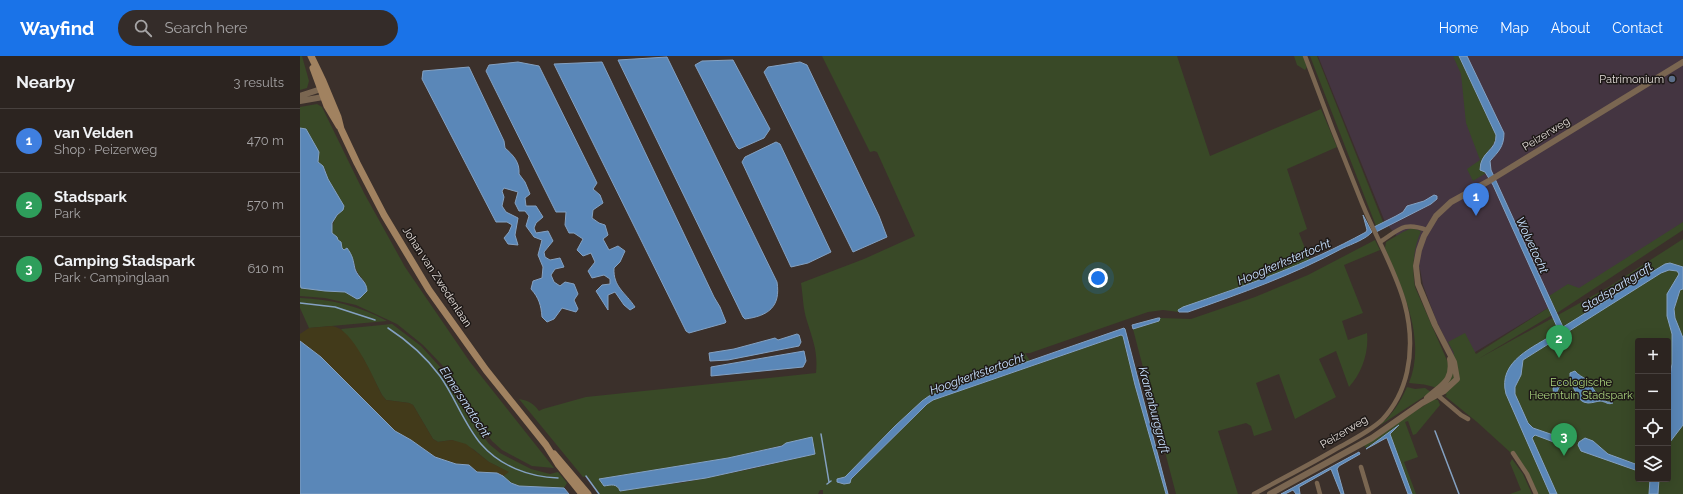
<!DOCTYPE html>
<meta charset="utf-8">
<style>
body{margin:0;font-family:Raleway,sans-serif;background:#342c29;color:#f1f3f6}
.controls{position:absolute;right:12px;bottom:12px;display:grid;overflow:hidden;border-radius:4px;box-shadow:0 4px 16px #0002}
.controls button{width:36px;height:36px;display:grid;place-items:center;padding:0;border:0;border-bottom:1px solid #48413e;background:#2c2420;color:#f1f3f6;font:20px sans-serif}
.you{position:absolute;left:798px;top:222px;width:14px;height:14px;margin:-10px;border:3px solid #fff;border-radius:50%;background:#1a73e8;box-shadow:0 0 0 6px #1a73e833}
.badge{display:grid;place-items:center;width:26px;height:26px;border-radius:50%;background:#1a73e8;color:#fff;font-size:13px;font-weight:700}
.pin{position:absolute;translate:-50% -33px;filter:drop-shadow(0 1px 2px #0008)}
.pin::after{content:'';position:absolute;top:21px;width:14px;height:12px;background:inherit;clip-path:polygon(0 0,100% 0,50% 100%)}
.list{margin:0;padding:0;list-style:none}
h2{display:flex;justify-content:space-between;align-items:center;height:52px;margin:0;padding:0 16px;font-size:17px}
h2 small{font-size:13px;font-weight:400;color:#a6a4a5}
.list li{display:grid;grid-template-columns:26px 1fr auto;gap:12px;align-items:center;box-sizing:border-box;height:64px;padding:0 16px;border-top:1px solid #48413e}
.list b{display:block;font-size:15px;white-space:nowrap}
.list p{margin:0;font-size:13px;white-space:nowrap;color:#a6a4a5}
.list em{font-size:13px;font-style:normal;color:#a6a4a5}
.icon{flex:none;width:22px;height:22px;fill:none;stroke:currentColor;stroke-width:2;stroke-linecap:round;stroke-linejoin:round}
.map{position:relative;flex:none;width:1383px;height:438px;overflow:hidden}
header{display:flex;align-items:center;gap:24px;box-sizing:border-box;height:56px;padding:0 20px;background:#1a73e8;color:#fff}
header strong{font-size:19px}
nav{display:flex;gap:22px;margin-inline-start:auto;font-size:14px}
.search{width:280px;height:36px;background:#342c29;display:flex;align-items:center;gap:10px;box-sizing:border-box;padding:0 14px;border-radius:22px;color:#a6a4a5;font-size:15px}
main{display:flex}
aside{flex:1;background:#2c2420}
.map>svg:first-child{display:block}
.commercial{fill:#443541}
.green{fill:#394927;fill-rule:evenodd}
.sand{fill:#423a1a}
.water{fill:#5a87b8;stroke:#84a1c2}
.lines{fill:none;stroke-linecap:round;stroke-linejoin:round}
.stream{stroke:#84a1c2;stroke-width:1.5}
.minor{stroke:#7a6651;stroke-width:4.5}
.tertiary{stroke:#7a6651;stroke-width:6}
.secondary{stroke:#a18260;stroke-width:7}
.service-dot{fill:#5c6f8a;stroke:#1e1917;stroke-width:1.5}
.labels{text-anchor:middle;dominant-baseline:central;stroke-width:3;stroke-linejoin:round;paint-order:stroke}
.poi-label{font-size:11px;fill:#e5deda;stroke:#1e1917;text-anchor:end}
.street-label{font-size:11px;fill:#e5deda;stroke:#1e1917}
.park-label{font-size:11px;fill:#a9d27d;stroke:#1e1917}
.water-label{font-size:12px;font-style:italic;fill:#c8e1fe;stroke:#1e1917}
</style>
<header>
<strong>Wayfind</strong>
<div class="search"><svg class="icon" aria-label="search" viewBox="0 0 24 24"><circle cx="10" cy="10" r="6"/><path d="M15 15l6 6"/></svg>Search here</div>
<nav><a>Home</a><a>Map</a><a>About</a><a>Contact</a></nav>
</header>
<main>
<aside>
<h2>Nearby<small>3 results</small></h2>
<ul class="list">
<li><span class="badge" style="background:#3f7fe0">1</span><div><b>van Velden</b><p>Shop · Peizerweg</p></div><em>470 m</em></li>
<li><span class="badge" style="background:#2e9e5b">2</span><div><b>Stadspark</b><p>Park</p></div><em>570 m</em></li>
<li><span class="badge" style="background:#2e9e5b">3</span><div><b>Camping Stadspark</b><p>Park · Campinglaan</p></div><em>610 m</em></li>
</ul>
</aside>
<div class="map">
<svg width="1383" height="438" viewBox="0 0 1383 438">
<rect width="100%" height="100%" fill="#3b302b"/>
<path class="commercial" d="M1018 0H1383V170L1157 307 1136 264 1123 229 1120 213 1105 190 1085 166Z"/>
<path class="green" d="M0 0H2L9 25 7 32 0 34Z
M522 0H877L910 100 1021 53 1037 91 987 113 1007 173 999 177 1010 205 878 254 879 256 863 254 848 256 730 297H725L730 305 629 340 622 345 595 370 539 427 544 428 550 427 551 423 627 348 633 344 821 279 823 280 835 329 866 438H523V434H520L518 438H300L287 420 283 421 219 343C229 345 233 347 239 355L243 353 286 341 516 317C518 295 513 285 507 265 503 253 503 240 501 227L564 203 615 180 577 96 574 95 570 96ZM512 382 515 398 451 413 381 427 319 431 299 423 428 402Z
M994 0H1003L1007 11 1005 14 997 9Z
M1010 0H1017L1083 166 1076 170Z
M1153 0H1159L1196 79C1197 94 1169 106 1186 117L1173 125 1167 113 1180 104 1166 67 1161 18Z
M17 48 22 51 64 137 105 211 170 306 254 412 232 410 202 394 192 385 181 371 167 345 143 310 123 289 97 268 56 249 25 242 0 240V228L2 232 25 235 45 236 57 243 65 226C59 219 55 214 54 205L41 192 38 184 32 179C32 168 34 161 43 154L44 150 28 123 25 113 18 106 2 72H0V51Z
M1383 166V174L1257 257 1249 240 1268 228 1279 232Z
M1112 172 1121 175C1113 193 1112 213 1115 231L1149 309 1154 297 1148 286 1165 277 1176 298 1248 252 1252 259 1178 303 1307 232 1383 183V438H1234L1221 406 1177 366 1145 340 1147 339C1137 329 1122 328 1109 327 1127 282 1102 233 1085 192L1086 186 1103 176ZM1338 285H1368V423H1338Z
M1075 184 1080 194 1044 209 1063 257 1042 265 1048 284 1067 277C1069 296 1062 317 1049 331L1036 295 1019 303 1036 341 995 363 979 318 956 327 972 374 954 380 951 370 946 367 918 375 938 438H876L833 273 859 265 860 262 891 263 955 241 1008 219Z
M0 242C30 243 60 250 87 265L9 272 0 252Z
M92 268 121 290 140 311 164 347 178 373 189 388 200 397 231 413 250 418 258 416 267 427 264 432 219 430 211 427 203 420 208 416 189 406 173 393 152 384 138 386 133 383 113 349 109 347 86 344 82 339 63 302 41 273Z
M1107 331 1115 333 1125 332 1131 336 1079 370C1092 359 1100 347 1107 331Z
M1134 343 1138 344 1140 349 1116 378 1113 379 1108 365 1105 366 1118 401 1104 406 1116 438H1112L1090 378 1099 370 1066 392 1064 389Z
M1212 403 1223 418 1232 438H1210L1221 434 1210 407Z"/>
<path class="sand" d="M32 270C53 272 73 322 82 339L86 344 109 347 113 349 133 383 138 386 152 384 166 388 189 406 209 416 203 420 197 417 177 416 169 409 156 408 135 401 111 384 95 375 21 301 0 285V278L9 272Z"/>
<path class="water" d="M1159 0H1167L1204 77C1204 91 1198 96 1190 105L1191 114 1263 271 1365 208 1370 207 1383 211V233L1380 234 1374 253 1375 262 1383 282V369L1370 386 1368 393V331L1372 308V278L1367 260V238L1379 218 1377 215 1369 214 1361 217 1223 304 1221 319 1215 331V338L1228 367 1233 372 1262 382 1263 385 1259 388 1235 379 1232 382 1257 438H1250L1206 338C1197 305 1234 291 1256 277L1258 273 1193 129 1185 116 1180 114C1180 95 1197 95 1196 79Z
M367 1 477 226C481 251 468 260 445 263L443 261 318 4Z
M433 4 470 73 464 82 439 93 437 91 395 9 402 5Z
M218 6 239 10 297 127 293 133 300 139 303 147 293 154 292 162 299 167 305 169 308 179 303 183 309 194 318 190 325 195 320 206 314 212C313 231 325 236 335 251L330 254 324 249 315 236 308 239V254L296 235 302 229 310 228V223L304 219 292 222 288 215 295 206 291 197 283 200 277 194 283 183 274 177H269L265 169 266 156H256L186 15 189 9Z
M302 6 414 241 420 251 426 266 425 267 389 277 386 275 254 8Z
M500 6 507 9 579 160 587 181 553 196 464 16 468 11Z
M169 11 204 85 205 92C213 99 220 106 219 118L225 126 230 138 225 142 226 150H236L243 161 236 167 234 172 236 177 248 175 253 185 244 196 245 201 250 204 260 202 264 211 255 213 251 219 254 226 260 230 265 226 274 228 278 238 274 244 278 253 276 256 262 252 254 263 247 266 242 261C241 249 239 242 231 233L233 225 242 222 243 211 238 199 242 184 234 181 226 170 229 160 225 155H219L215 147 218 136 204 132 202 135 204 141 202 150 206 156 218 162 215 179 218 189 208 188 204 182 209 176 212 169 207 166H196L122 23 123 15Z
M0 72 6 73 19 96 18 106 23 110 28 123 44 150 43 154 37 159 32 167V177L37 181 38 184 41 186 42 192 44 194 47 192C53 200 53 204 55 213 58 222 67 225 67 235L60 242 57 243 45 236 25 235 1 232 0 228Z
M476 86 480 88 531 196 508 207 491 211 442 106 445 101Z
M1134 139 1137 140V143L1131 148 1076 176 1074 171 1096 160 1103 156 1107 150 1124 145Z
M1063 159 1072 176C1066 183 1052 188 1043 192 993 219 942 237 888 256H879L878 254 883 251C947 229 1006 209 1066 176L1067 174Z
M858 262H860L859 265 833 273 832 269Z
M824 272 825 273 868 438H866L835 329 823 280 821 279 633 344 627 348 551 423 550 427 544 428 537 426V423L545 421 595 370 622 345 629 340Z
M497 278 499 279 501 286 499 290 428 304 410 305 409 297 434 293 475 282 478 284Z
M0 285 21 301 95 375 111 384 135 401 156 408 169 409 177 416 197 417 203 420 211 427 219 430 264 432 269 438H0Z
M504 295 506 305 503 311 411 320V311Z
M1275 315C1278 319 1283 321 1287 324 1294 332 1300 348 1312 346L1313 347C1308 349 1306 346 1301 345 1297 345 1293 347 1288 347 1276 346 1277 334 1270 327 1262 328 1256 331 1257 341H1254L1253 332 1260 326 1270 324V317Z
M1099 369 1090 378 1112 438H1108L1087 382H1086L1066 393Z
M512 381 515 398 406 422 320 435C317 427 311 429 304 430L299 423 428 402 482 390 486 387Z
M1285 382 1293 385 1308 398 1338 409V415L1281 395 1278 389 1279 386Z
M1059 396 1060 398 1039 410 1037 413 1044 438H1041L1031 413 999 431 1000 438H996L993 434 985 438H981Z
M1350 423H1359L1358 438H1349Z"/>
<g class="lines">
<path class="stream" d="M0 247 35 251 75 264
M88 272C108 285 126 301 140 320 155 341 164 368 181 388 200 410 229 421 258 422
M1135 375 1159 438
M521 378 529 426
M286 420 299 438
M527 428 531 425"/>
<path class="minor" d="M1080 186C1099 174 1103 165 1127 174
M1135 337 1161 359 1168 363
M1213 397 1227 418 1236 438
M1061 411 1069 438
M1017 427 1020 438
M954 438C981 423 1009 409 1036 393 1052 384 1069 376 1082 364 1095 350 1103 334 1107 316 1121 251 1085 204 1062 147 1042 98 1023 49 1005 0"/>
<path class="tertiary" d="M0 40 21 33 27 35 23 41 0 45
M1127 342C1141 329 1154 325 1150 303
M970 438 1072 382 1122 347 1144 335 1157 323 1154 306 1135 269 1118 228 1116 210 1119 194 1124 180 1136 160 1151 146 1189 125 1383 6"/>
<path class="secondary" d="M11 0 23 25 38 61 41 73 57 107 84 159 129 234 186 314 246 389 258 408 282 438
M13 12 27 50 39 70
M254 398 288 438"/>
</g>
<circle class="service-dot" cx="1372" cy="23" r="4"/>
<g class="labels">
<g class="poi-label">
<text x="1364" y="23">Patrimonium</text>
</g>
<g class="street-label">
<text transform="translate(1246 78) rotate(-32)">Peizerweg</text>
<text transform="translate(137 221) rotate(57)">Johan van Zwedenlaan</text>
<text transform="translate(1044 376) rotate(-31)">Peizerweg</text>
</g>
<g class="park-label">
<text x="1281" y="326">Ecologische<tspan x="1281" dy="13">Heemtuin Stadspark</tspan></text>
</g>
<g class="water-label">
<text transform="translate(1232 189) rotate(65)">Wolvetocht</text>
<text transform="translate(984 206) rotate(-23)">Hoogkerkstertocht</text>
<text transform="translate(1317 231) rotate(-32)">Stadsparkgraft</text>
<text transform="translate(677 318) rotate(-20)">Hoogkerkstertocht</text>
<text transform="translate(165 346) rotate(57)">Elmersmatocht</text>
<text transform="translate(854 354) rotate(75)">Kranenburggraft</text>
</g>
</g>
</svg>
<div class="controls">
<button>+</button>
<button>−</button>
<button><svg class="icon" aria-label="locate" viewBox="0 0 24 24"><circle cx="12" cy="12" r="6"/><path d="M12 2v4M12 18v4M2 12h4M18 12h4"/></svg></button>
<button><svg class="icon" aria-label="layers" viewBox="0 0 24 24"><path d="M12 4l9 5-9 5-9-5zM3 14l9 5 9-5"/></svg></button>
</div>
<div class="you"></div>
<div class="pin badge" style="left:1176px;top:160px;background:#3f7fe0">1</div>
<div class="pin badge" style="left:1259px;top:302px;background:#2e9e5b">2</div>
<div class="pin badge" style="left:1264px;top:400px;background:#2e9e5b">3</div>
</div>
</main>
